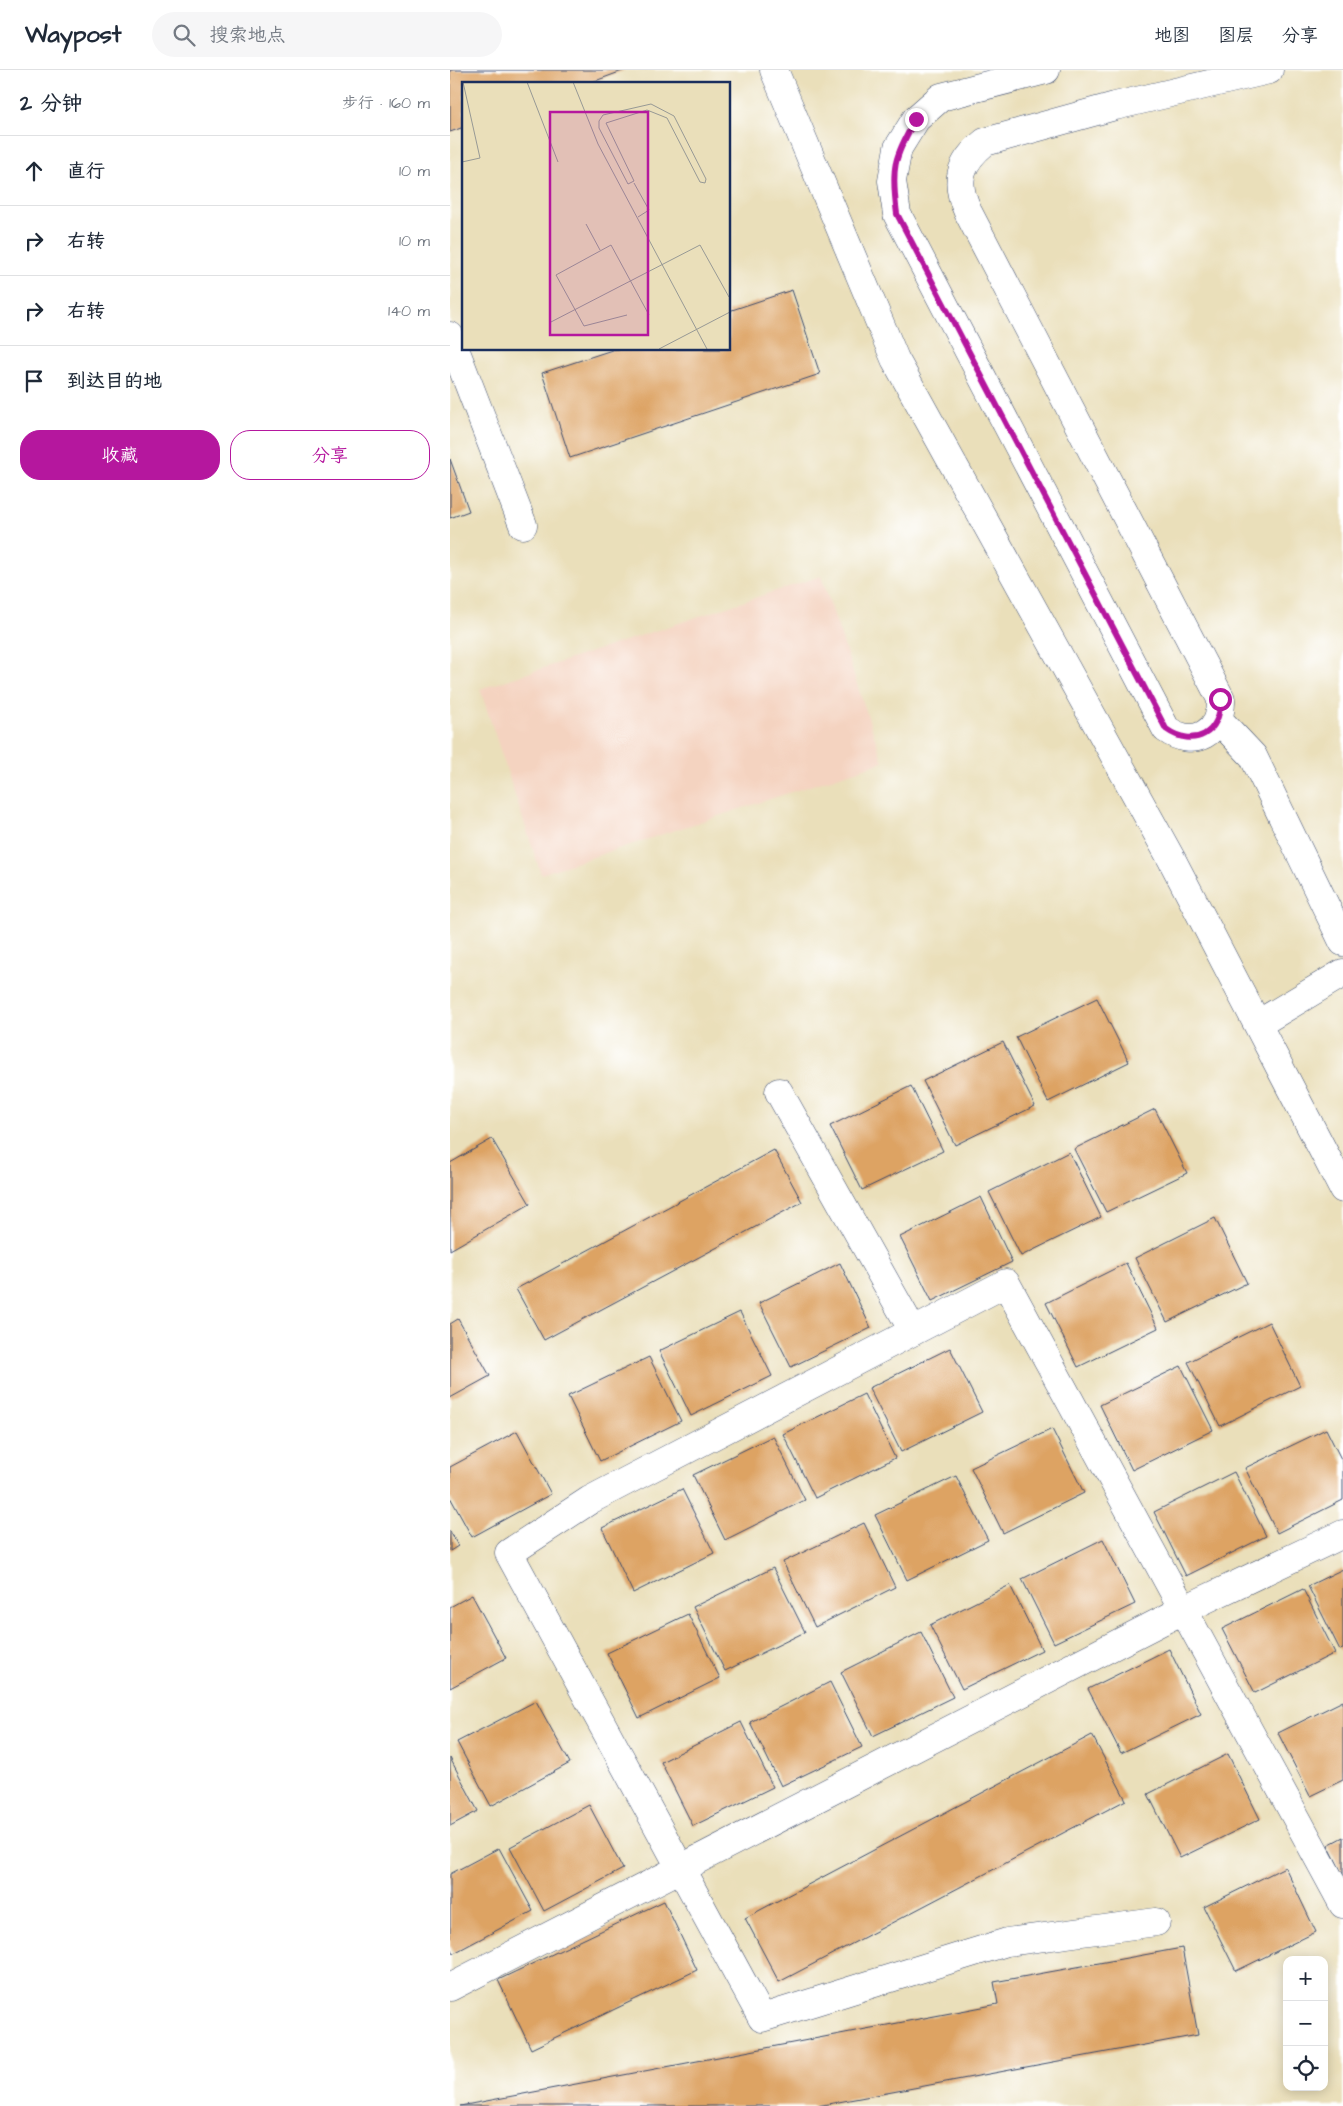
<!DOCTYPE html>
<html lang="zh">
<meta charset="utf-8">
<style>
body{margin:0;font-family:"Architects Daughter","LXGW WenKai TC",sans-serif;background:#f6f6f7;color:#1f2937}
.controls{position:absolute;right:15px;bottom:15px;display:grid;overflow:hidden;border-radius:10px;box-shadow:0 2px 12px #0003}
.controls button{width:45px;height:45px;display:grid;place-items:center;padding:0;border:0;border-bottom:1px solid #e0e1e3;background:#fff;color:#1f2937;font:25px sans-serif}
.stop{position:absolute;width:15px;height:15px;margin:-11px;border:4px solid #b5179e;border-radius:50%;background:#fff}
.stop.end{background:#b5179e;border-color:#fff;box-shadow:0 1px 5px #0008}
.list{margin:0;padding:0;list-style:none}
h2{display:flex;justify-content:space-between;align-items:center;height:65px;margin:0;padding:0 20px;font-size:21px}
h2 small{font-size:16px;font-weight:400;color:#747a83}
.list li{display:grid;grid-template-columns:32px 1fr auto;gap:15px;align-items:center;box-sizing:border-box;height:70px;padding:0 20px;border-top:1px solid #e0e1e3}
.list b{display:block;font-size:19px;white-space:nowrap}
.list em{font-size:16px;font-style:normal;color:#747a83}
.actions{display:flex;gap:10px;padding:15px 20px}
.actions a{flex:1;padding:11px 0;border:1px solid #b5179e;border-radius:20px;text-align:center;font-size:18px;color:#b5179e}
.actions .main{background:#b5179e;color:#fff}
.icon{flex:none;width:28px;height:28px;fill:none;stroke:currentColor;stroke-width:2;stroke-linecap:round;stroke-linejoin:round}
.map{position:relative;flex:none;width:893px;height:2036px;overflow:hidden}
header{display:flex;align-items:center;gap:30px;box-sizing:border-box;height:70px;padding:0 25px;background:#fff;border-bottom:1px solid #e0e1e3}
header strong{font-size:24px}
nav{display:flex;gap:28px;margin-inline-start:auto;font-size:18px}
.search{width:350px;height:45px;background:#f6f6f7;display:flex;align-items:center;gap:12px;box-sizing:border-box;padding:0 18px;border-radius:28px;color:#747a83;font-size:19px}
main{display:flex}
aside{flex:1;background:#fff}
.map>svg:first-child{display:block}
.built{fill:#f4d3c0}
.building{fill:#dda364}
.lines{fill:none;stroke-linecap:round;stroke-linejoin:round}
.minor-casing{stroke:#3a496c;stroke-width:29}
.minor{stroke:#fff;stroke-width:28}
.route{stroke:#b5179e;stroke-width:6}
.inset-road{fill:none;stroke:#979995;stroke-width:1}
.view{fill:#b5179e;fill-opacity:0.15;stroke:#b5179e;stroke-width:2.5}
.inset-edge{fill:none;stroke:#1b2f5e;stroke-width:2.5}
</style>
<header>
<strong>Waypost</strong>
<div class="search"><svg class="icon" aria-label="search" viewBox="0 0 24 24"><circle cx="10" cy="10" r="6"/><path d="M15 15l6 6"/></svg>搜索地点</div>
<nav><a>地图</a><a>图层</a><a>分享</a></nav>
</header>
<main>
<aside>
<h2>2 分钟<small>步行 · 160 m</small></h2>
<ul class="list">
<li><svg class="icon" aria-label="ahead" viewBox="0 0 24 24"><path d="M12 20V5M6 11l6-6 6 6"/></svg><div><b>直行</b></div><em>10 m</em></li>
<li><svg class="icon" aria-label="right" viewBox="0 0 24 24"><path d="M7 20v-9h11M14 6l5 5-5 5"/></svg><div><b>右转</b></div><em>10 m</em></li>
<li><svg class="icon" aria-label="right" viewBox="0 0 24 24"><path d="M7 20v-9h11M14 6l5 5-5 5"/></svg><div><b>右转</b></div><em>140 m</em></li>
<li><svg class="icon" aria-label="arrive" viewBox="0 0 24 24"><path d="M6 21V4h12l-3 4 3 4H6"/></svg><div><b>到达目的地</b></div></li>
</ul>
<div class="actions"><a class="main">收藏</a><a>分享</a></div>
</aside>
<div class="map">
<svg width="893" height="2036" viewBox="0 0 893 2036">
<rect width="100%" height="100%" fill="#fff"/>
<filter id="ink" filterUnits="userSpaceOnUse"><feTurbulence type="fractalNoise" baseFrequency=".02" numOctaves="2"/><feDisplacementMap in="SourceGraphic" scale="10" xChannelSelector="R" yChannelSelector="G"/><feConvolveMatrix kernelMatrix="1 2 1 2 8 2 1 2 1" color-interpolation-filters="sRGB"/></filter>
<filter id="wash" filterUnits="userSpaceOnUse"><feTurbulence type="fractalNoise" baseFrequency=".0096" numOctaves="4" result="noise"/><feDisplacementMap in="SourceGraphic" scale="20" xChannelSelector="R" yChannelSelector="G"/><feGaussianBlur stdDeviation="1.12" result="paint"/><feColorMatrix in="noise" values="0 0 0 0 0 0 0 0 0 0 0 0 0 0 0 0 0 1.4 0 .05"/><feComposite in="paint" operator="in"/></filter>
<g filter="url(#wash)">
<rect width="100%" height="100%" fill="#eadfba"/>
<path class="built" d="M371 506 433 692 91 804 30 619Z"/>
<g id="blocks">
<path class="building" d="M0 0H175L137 14H14V57L0 62Z
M342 220 370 304 120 388 92 303 165 279H279V241Z
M0 389 19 441 0 448Z
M647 928 679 992 598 1032 566 967Z
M553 972 585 1036 505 1075 473 1011Z
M461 1016 493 1081 412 1120 380 1056Z
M705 1039 737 1103 656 1142 624 1079Z
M42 1069 80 1134 0 1180V1093Z
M324 1080 352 1132 94 1270 66 1219Z
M619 1082 651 1147 571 1186 539 1122Z
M531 1127 562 1192 482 1231 450 1167Z
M765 1148 797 1213 717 1252 685 1188Z
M390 1193 421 1258 341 1297 309 1233Z
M676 1193 708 1258 628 1297 596 1233Z
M290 1242 322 1306 241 1346 209 1281Z
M8 1249 40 1306 0 1328V1254Z
M819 1252 850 1316 770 1356 738 1292Z
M500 1278 532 1342 451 1382 419 1318Z
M199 1287 231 1351 150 1391 118 1326Z
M731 1296 763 1360 682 1400 650 1335Z
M414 1324 445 1388 365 1428 333 1364Z
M602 1359 634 1423 553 1463 521 1398Z
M876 1359 893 1393V1430L827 1463 795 1398Z
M67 1361 101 1424 22 1467 0 1427V1397Z
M323 1366 355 1430 275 1470 243 1405Z
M784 1402 816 1466 736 1506 704 1442Z
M506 1406 538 1470 457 1510 425 1445Z
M232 1419 264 1483 183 1523 152 1458Z
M414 1453 445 1517 365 1557 333 1492Z
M0 1461 8 1476 0 1481Z
M653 1469 685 1534 604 1573 572 1509Z
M323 1498 355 1562 275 1601 243 1537Z
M893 1499V1579L890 1580 858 1516Z
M560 1515 592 1580 512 1619 480 1555Z
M853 1519 885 1583 805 1623 772 1559Z
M22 1525 56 1588 0 1618V1537Z
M238 1544 270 1608 189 1648 157 1583Z
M471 1562 503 1627 423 1666 391 1602Z
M719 1579 751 1644 671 1683 638 1619Z
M380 1612 412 1677 331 1716 300 1652Z
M86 1631 120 1693 41 1736 7 1672Z
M893 1631V1710L860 1726 828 1663Z
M291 1652 323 1717 243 1756 211 1692Z
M642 1665 676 1730 329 1912 295 1848Z
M778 1684 810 1749 730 1788 698 1724Z
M0 1688 28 1741 0 1756Z
M139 1735 173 1799 94 1841 60 1777Z
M893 1767V1805L878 1775Z
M49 1778 83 1841 4 1883 0 1876V1804Z
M835 1797 866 1862 786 1901 754 1837Z
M214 1831 247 1900 81 1979 48 1910Z
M732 1878 748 1965 367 2036H10L548 1934 544 1912Z"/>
</g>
</g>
<g filter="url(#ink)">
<use href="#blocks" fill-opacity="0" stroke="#3a496c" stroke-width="1"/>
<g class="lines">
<g class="minor-casing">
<path id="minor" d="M324 0 445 289 722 790 893 1119
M596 0 491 27 466 49 448 78 442 111 447 144 716 659C744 679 772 663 771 629L518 142C504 112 509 93 535 72L665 36 819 0
M0 266 73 455
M768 649 803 686 893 872
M808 954 893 903
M329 1022 463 1261
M706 1852 557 1872 312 1948 59 1483 140 1430 556 1213 893 1834
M0 1917 733 1540 893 1464"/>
</g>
<use href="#minor" class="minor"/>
</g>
</g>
<g class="lines" filter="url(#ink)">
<path class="route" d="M466 49C443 88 441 99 447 144L716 659C744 679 772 663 770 629"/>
</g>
<g transform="translate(12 12)">
<rect width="268" height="268" fill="#eadfba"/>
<path class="inset-road" d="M65 0 96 80M111 0 136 62 245 267M189 22 212 34 244 97 243 101 238 100 205 36 185 28 144 41 172 99 166 102 137 46V39L141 33ZM0 80 18 76 1 0M172 101 187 128 176 135M124 142 138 168M165 233 122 244 94 193 149 163 187 233M87 241 238 163 267 215M197 267 268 230"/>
<path class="view" d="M88 30H186V253H88Z"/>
<rect width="268" height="268" class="inset-edge"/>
</g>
</svg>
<div class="controls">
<button>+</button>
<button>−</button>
<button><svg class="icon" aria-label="locate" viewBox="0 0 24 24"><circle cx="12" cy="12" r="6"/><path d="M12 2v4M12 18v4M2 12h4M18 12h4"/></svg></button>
</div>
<div class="stop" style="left:770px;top:629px"></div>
<div class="stop end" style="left:466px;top:49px"></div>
</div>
</main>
